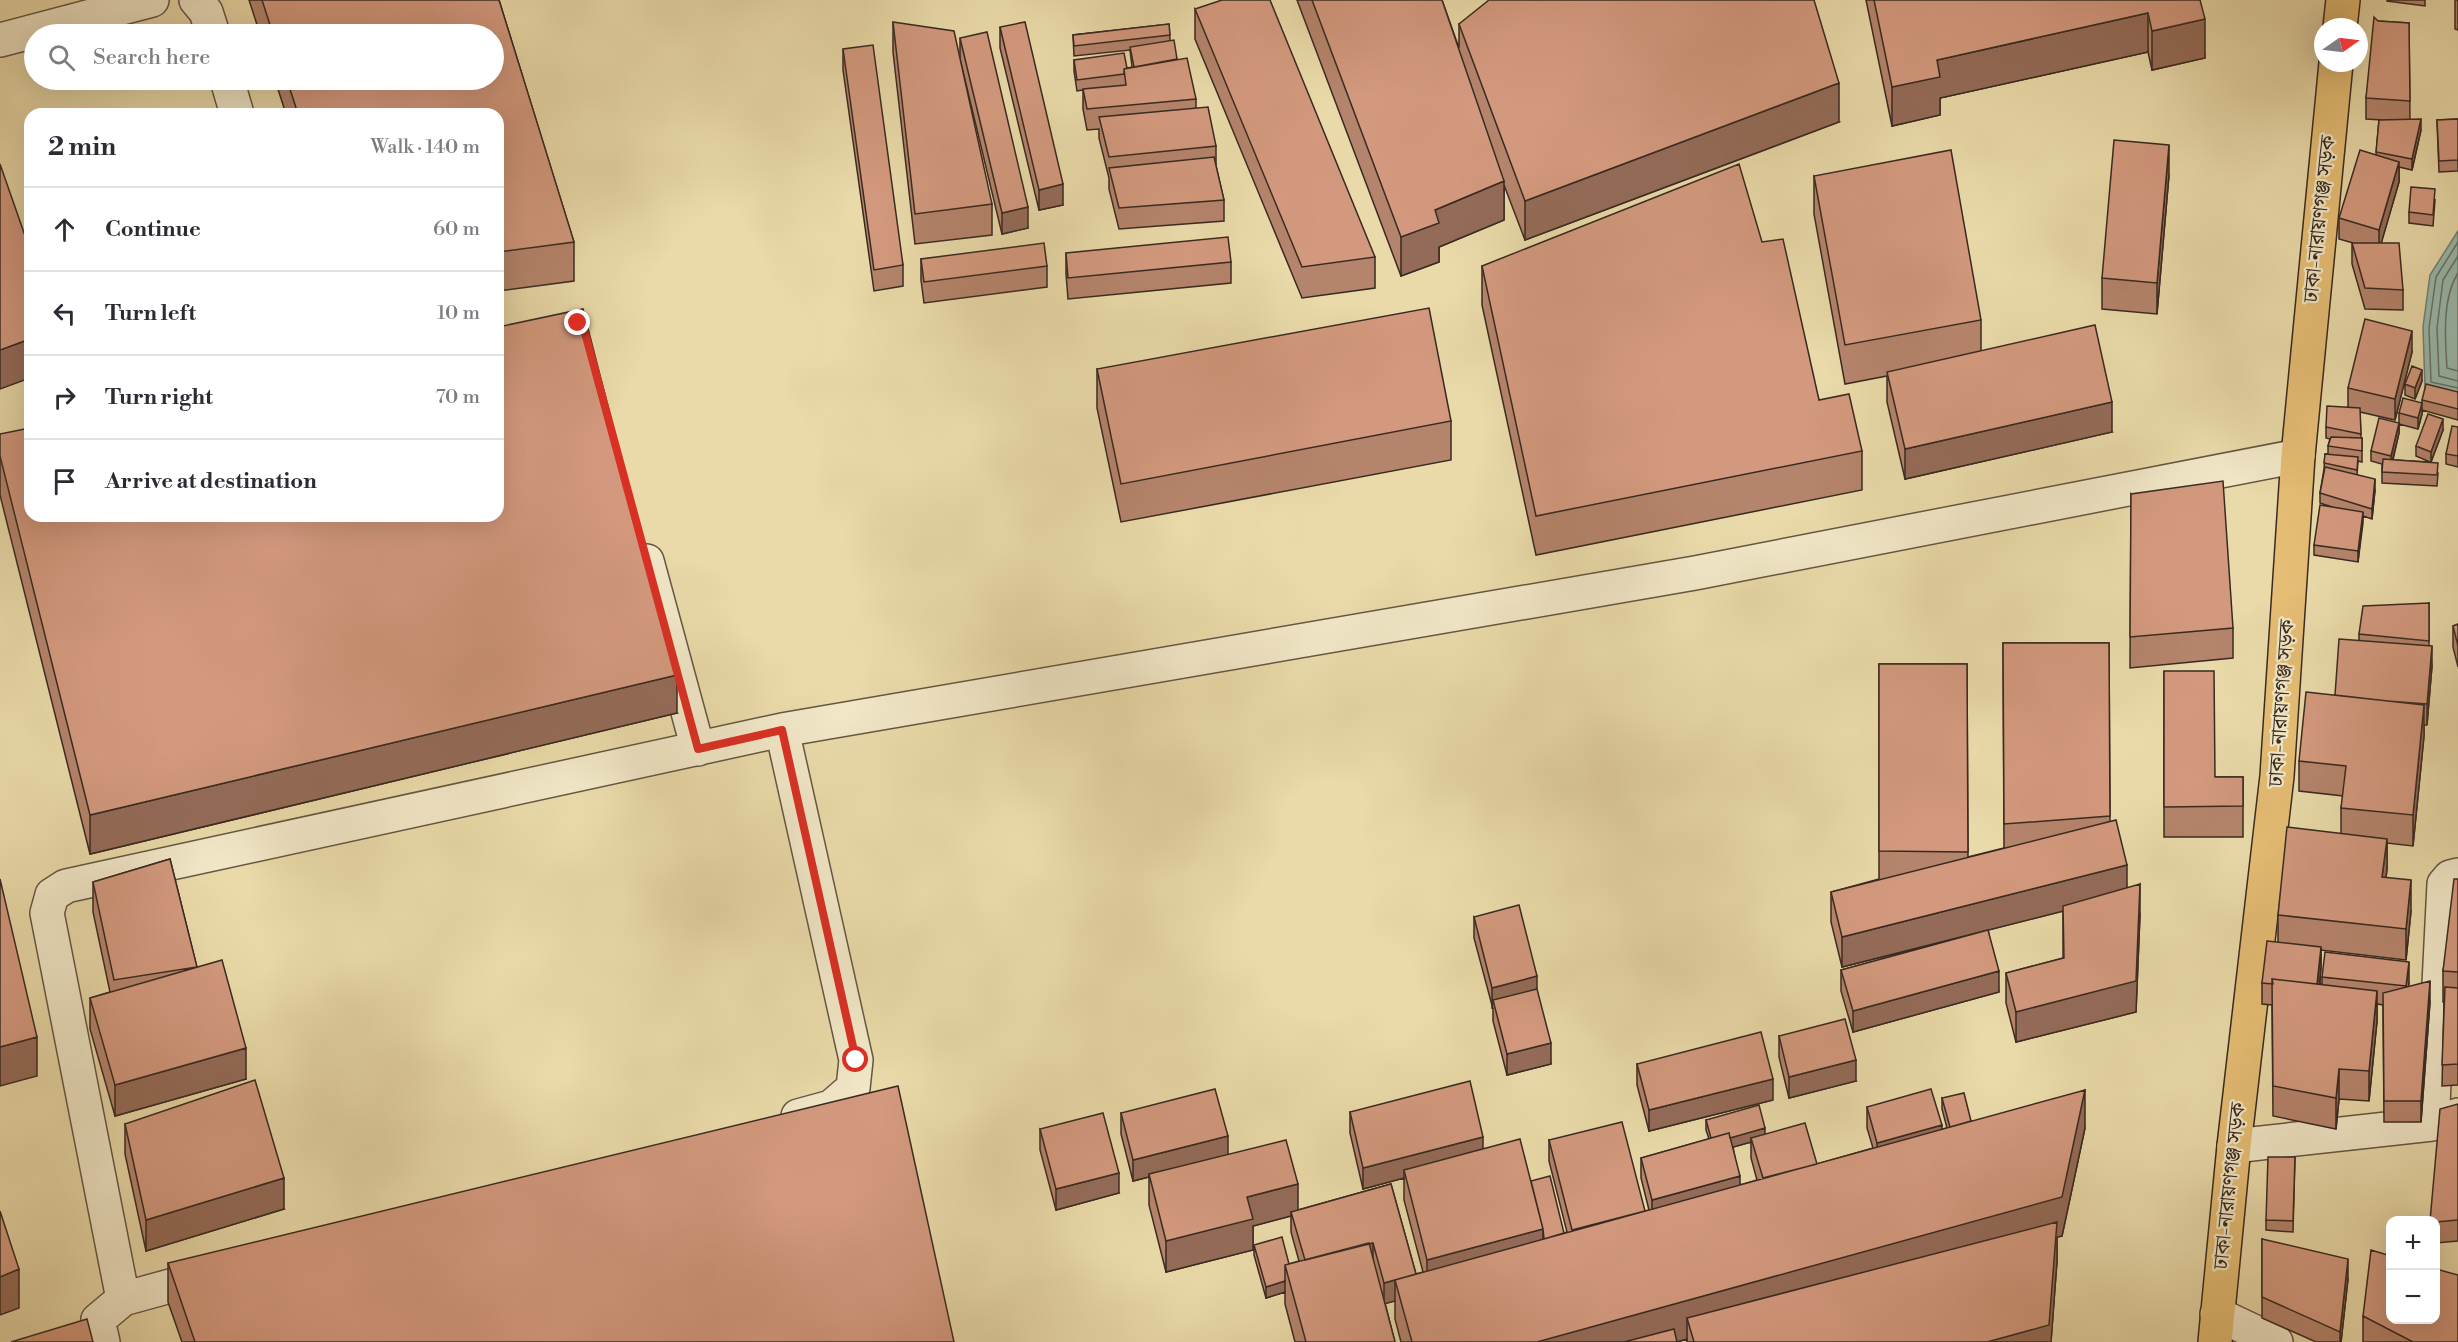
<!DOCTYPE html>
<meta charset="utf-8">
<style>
body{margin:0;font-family:"Libre Bodoni","Noto Serif Bengali",serif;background:#f2f2f3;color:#2b2b33}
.controls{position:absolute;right:18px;bottom:18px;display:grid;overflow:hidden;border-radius:12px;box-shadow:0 6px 24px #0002}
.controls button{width:54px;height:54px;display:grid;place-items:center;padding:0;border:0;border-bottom:2px solid #e1e1e2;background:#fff;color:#2b2b33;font:30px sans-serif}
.compass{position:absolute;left:2314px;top:18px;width:54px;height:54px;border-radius:50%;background:#fff;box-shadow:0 6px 24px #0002;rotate:76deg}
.stop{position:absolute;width:18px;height:18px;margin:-14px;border:4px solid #d93025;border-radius:50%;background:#fff}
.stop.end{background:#d93025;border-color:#fff;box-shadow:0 2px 6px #0008}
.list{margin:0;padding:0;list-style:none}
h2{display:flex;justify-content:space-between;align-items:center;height:78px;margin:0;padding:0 24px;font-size:26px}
h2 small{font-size:20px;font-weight:400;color:#7c7c81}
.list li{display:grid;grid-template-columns:39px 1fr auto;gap:18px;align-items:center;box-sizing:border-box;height:84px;padding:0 24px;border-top:2px solid #e1e1e2}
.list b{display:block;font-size:22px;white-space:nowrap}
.list em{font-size:20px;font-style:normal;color:#7c7c81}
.icon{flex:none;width:33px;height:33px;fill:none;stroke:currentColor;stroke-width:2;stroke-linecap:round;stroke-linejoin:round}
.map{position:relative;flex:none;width:2458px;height:1342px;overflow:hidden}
.search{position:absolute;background:#fff;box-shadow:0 6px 24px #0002;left:24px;top:24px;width:480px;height:66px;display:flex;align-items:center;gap:15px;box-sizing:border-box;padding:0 21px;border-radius:33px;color:#7c7c81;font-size:22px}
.panel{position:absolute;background:#fff;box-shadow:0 6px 24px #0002;left:24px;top:108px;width:480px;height:414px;border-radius:18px}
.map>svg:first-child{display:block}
.water{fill:#98baad;stroke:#728075;stroke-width:1.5}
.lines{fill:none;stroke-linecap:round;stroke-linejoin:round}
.shore{stroke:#687267;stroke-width:1.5}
.minor-casing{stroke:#655643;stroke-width:36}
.trunk-casing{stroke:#392a21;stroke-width:36}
.minor{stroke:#f1e7c7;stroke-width:33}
.trunk{stroke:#e5bd74;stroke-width:33}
.wall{fill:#b5846c;stroke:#392a21;stroke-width:1.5;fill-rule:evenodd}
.shaded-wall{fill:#946b58;stroke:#392a21;stroke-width:1.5}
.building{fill:#d3997e;stroke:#392a21;stroke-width:1.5}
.route{stroke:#d93025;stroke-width:8}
.labels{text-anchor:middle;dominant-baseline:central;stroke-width:4.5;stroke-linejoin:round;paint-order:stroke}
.street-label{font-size:21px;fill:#392a21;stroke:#f1e7c7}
</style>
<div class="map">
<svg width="2458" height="1342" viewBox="0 0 2458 1342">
<rect width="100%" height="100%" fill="#eadaa9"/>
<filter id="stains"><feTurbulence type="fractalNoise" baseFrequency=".00333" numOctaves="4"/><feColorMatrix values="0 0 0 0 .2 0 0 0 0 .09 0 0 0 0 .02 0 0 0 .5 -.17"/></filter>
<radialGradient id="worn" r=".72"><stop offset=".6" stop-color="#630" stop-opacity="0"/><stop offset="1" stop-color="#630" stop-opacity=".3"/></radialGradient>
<path class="water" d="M2458 231V394L2425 388 2423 327 2430 275Z"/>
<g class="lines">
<path class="shore" d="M2458 242 2436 277 2429 328 2431 382 2458 388
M2458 256 2443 280 2437 328 2439 376 2458 381
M2458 273C2442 298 2445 338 2447 368L2458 371"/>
<g class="minor-casing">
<path id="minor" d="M196 0 206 12 213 34
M0 40 152 0
M227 80 237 114
M647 561 698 749
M798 1116 831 1107 853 1088 856 1060 782 730 1695 573 2298 456
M2432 1124 2444 884 2450 877 2458 875
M2234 1146 2432 1124 2458 1115
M123 1299 47 913 52 895 66 886 782 730
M2217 1314 2276 1342
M103 1342 98 1320 123 1299 210 1275"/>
</g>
<g class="trunk-casing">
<path id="trunk" d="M2340 27 2343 0
M2215 1342 2234 1146 2277 776 2298 456 2336 63"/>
</g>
<use href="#minor" class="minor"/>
<use href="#trunk" class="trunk"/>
</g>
<path class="wall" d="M249 0H499L574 242V281L498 291V114H286L275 80H494V34H260Z
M1297 0H1442L1459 48V24L1839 122 1525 240 1504 185V220L1439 247V262L1401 276Z
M1866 0H2200L2205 58 2152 70 2148 52 1940 98V115L1892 126Z
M2387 0H2425V6L2387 1Z
M2455 0H2458V30L2455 29Z
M1195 9 1375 257V288L1302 298 1195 39Z
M2378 21 2409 23 2410 120 2421 130 2412 170 2399 167V182L2381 243 2403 290V310L2365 309 2352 264V243H2353L2339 239V218L2376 155 2379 120H2382L2366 119V98Z
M893 22 992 204V235L915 244 893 52Z
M1169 24 1170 40 1177 59 1196 99V108L1216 146V166L1224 200V221L1119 229 1109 189V178L1099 138V129L1087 130 1083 109V90L1077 91 1074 71V60L1127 68 1132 67 1130 50 1074 56 1073 35Z
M1000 27 1063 205 1039 210 1000 48Z
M960 38 1028 228 1002 234 960 59Z
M843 49 903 265V286L874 291 843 70Z
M2458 119V171L2439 172 2437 120Z
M2169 175 2157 314 2102 309V278Z
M1814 176 1981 320V351L2112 432 1905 479 1887 402V376L1845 384 1814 214Z
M2435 200 2433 226 2409 223V212Z
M1762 242 1819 400 1862 451V490L1536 555 1482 305V266Z
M1066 253 1231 262V283L1068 299 1066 274Z
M921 259 1047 266V287L924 303 921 280Z
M2412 352 2395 420 2360 412 2361 438H2362V462L2358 461 2357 475 2375 490 2372 519 2363 516 2358 562 2314 555V545L2332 507 2320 503V493L2324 469 2325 454H2328V446L2330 439 2326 438V427L2348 408V388Z
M1097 369 1451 421V460L1121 522 1097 408Z
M2422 381 2415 399 2405 395V384Z
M2458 392V420L2422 410V414L2418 429 2399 424V433L2393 460 2430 462 2416 456V446L2443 430 2431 462 2438 473 2437 486 2382 483V464L2371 461V451L2399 423V413L2422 403V400Z
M2458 427V467L2446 464V454Z
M0 434 677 713 90 854 0 495Z
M2131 494 2233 628V658L2130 668Z
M2429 603V645L2432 666 2427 725H2424V736L2413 846 2387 843V869L2386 878 2411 911 2406 960 2321 950V967L2320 984H2322V977L2409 983 2408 987 2430 1002 2421 1122H2384L2383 1005 2377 1004V1021L2369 1101 2339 1099 2336 1129 2273 1116 2272 1005 2262 1004V983L2278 942V915L2341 833V808L2343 796 2299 791V761L2335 695 2359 640V634Z
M2458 624V667L2453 647V626Z
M2003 643H2109L2110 821 2127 888 2140 914 2136 1012 2016 1042 2006 1003V973L2063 958V911L1988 930 1999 992 1853 1032 1841 991V970L1978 933 1842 967 1831 922V892L1879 879V664H1967L1968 857 2004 848Z
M2164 671 2215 777H2243V837H2164Z
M170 859 197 968 246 1079 115 1116 90 1029V998L110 992 93 912V882Z
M2458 879V1085L2442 1086 2444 1002H2443V971Z
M1474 917 1537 990 1551 1064 1507 1075 1493 1021V1009L1474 938Z
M1779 1036 1856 1081 1789 1098 1779 1057Z
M1637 1064 1773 1100 1649 1131 1637 1085Z
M1942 1098 1971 1121 2085 1128 2062 1236 2057 1237V1261L2051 1342H1687V1339L1677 1342H1401L1395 1319V1301L1385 1303 1395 1342H1295L1285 1304V1292L1266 1298 1254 1255V1245L1289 1264 1299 1261 1291 1232V1216L1253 1226V1250L1166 1272 1149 1205V1177L1133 1181 1121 1134V1113L1228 1154 1298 1210 1391 1184 1416 1274 1423 1272 1404 1200V1178L1363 1189 1350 1133V1112L1483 1149 1531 1181 1564 1233 1567 1232 1549 1161V1140L1645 1211 1649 1210 1641 1178V1158L1709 1139 1706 1130V1120L1765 1134 1817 1164 1873 1148 1867 1128V1107L1942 1129 1947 1128 1942 1109ZM1751 1142V1158L1757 1180 1740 1185 1733 1147Z
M2458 1104V1241L2436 1243V1221Z
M125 1124 284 1209 146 1251 125 1154Z
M1040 1129 1119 1193 1056 1210 1040 1150Z
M2295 1157 2293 1232 2266 1230V1220Z
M2262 1239 2348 1279 2341 1342H2316L2262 1318Z
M168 1263 954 1342H182L168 1302Z
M2363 1316 2458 1342H2363Z"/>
<path class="shaded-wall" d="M2148 13V52L1940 98V115L1892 126V87L1937 60Z
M2205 19V58L2152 70V31Z
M1839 83V122L1525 240V201Z
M2421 119V130L2412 170V159Z
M2169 145V175L2157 314V283Z
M2399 162V182L2379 251V230Z
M1504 181V220L1439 247V262L1401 276V237L1435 210Z
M1063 184V205L1039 210V190Z
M1028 207V228L1002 234V213Z
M2412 331V352L2395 420V399Z
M30 339V378L0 389V350Z
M2422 370V381L2415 399V388Z
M2112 402V432L1905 479V449Z
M2422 403V414L2418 429V418Z
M2443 419V430L2431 462V452Z
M2399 423V433L2391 466V456Z
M2375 479V490L2372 519V509Z
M2363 512V523L2358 562V551Z
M2432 646V666L2427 725V704Z
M677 675V713L90 854V815Z
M2424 705V736L2413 846V815Z
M2387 839V869L2382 908V877Z
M2127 865V895L1842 967V937Z
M2411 880V911L2406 960V929Z
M2140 884V914L2136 1012 2016 1042V1012Z
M2321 947V967L2317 1010V989Z
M2409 962V983L2406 1007V986Z
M1999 971V992L1853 1032V1011Z
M1537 976V997L1493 1000 1492 1009V988Z
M2430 981V1002L2421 1122V1101Z
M2377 991V1021L2369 1101V1071Z
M37 1037V1076L0 1086V1047Z
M1551 1043V1064L1507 1075V1054Z
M246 1048V1079L115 1116V1085Z
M1856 1060V1081L1789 1098V1077Z
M2339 1069V1099L2336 1129V1098Z
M1773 1079V1100L1649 1131V1110Z
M2085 1090V1128L2062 1236 2057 1237V1261L2051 1342H1987L1687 1318V1339L1677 1342H1537Z
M1942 1125V1146L1877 1164V1143Z
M1765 1128V1139L1751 1138V1142L1713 1153V1142Z
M1228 1136V1157L1149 1174V1177L1133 1181V1160Z
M1483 1137V1158L1404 1170V1178L1363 1189V1168Z
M1119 1173V1193L1056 1210V1189Z
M1740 1176V1197L1652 1221V1200Z
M284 1178V1209L146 1251V1220Z
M1298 1184V1214L1291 1212V1216L1253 1226V1250L1166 1272V1241L1247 1197Z
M1543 1229V1260L1427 1290V1260Z
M1373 1243V1263L1305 1261Z
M2348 1259V1279L2341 1342H2340V1332Z
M19 1269V1308L0 1315V1277Z
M1416 1274 1395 1280V1301L1384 1304V1283Z
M1285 1281V1292L1266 1298V1287Z"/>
<path class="building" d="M262 0H499L574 242 498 252V114H298L287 80H494V34H273Z
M1222 0H1270L1375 257 1302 267 1195 9Z
M1312 0H1442L1504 181 1435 210 1439 223 1401 237Z
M1489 0H1814L1839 83 1525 201 1459 24Z
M1874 0H2200L2205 19 2152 31 2148 13 1937 60 1940 77 1892 87Z
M2374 17 2378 21 2409 23 2410 101 2366 98Z
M893 22 954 31 992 204 915 214Z
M1025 22 1063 184 1039 190 1000 27Z
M1169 24 1170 35 1074 46 1073 35Z
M987 32 1028 207 1002 213 960 38Z
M1174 40 1177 59 1134 67 1130 47Z
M873 45 903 265 874 270 843 49Z
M1124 53 1127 68 1124 69V74L1077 80 1074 60Z
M1187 58 1196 99 1087 109 1083 89 1126 85 1124 69Z
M1208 107 1216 146 1109 157 1099 117Z
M2421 119 2412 159 2376 152 2379 120Z
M2458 119V160L2439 161 2437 120Z
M2114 140 2169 145 2157 283 2102 278Z
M1951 150 1981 320 1845 345 1814 176Z
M2360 150 2399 162 2379 230 2339 218Z
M1214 157 1224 200 1119 208 1109 168Z
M0 164 30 250V339L0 350Z
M1739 164 1762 242 1783 239 1819 400 1849 394 1862 451 1536 516 1482 266Z
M2411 187 2435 189 2433 215 2409 212Z
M1228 237 1231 262 1068 278 1066 253Z
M1044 243 1047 266 924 282 921 259Z
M2352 243H2399L2403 290 2365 288Z
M1429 308 1451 421 1121 484 1097 369Z
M583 309 677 675 90 815 0 456V434L30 428V516H498V327Z
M2365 319 2412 331 2395 399 2348 388Z
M2095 325 2112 402 1905 449 1887 372Z
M2412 366 2422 370 2415 388 2405 384Z
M2426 384 2458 392V409L2422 400Z
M2403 398 2422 403 2418 418 2399 413Z
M2327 406 2360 408 2361 434 2326 427Z
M2428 414 2443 419 2431 452 2416 446Z
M2379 418 2399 423 2391 456 2371 451Z
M2452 426 2458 427V456L2446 454Z
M2331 437 2362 438V451L2328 446Z
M2325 454 2358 457 2357 470 2324 463Z
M2383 459 2438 463 2437 475 2382 472Z
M2325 467 2375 479 2372 509 2320 493Z
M2223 481 2233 628 2130 637 2131 494Z
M2320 505 2363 512 2358 551 2314 545Z
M2429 603V641L2359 634 2363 606Z
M2458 624V646L2453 626Z
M2339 639 2432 646 2427 704 2388 701 2335 695Z
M2003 643H2109L2110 816 2004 824Z
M1879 664H1967L1968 852 1879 851Z
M2164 671H2214L2215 777H2243V806L2164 807Z
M2306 692 2424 705 2413 815 2341 808 2346 766 2299 761Z
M2116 820 2127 865 1842 937 1831 892Z
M2287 827 2387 839 2382 877 2411 880 2406 929 2278 915Z
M170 859 197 967 114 980 93 882Z
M0 879 37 1037 0 1047Z
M2454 879H2458V972L2443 971Z
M2140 884 2136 981 2016 1012 2006 973 2064 958 2063 906Z
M1519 905 1537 976 1492 988 1474 917Z
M1988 930 1999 971 1853 1011 1841 970Z
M2267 941 2321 947 2317 984 2272 979 2273 984 2262 983Z
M2325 952 2409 962 2406 986 2322 977Z
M222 960 246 1048 115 1085 90 998Z
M2272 979 2377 991 2369 1071 2339 1069 2336 1098 2273 1086Z
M2430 981 2421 1101H2384L2383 993Z
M2445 987 2458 988V1064L2442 1065Z
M1537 989 1551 1043 1507 1054 1493 1000Z
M1845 1019 1856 1060 1789 1077 1779 1036Z
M1761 1032 1773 1079 1649 1110 1637 1064Z
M255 1080 284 1178 146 1220 125 1124Z
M1470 1081 1483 1137 1363 1168 1350 1112Z
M898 1086 954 1342H195L168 1263Z
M1215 1089 1228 1136 1133 1160 1121 1113Z
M1931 1089 1942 1125 1877 1143 1867 1107Z
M2085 1090 2062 1197 1537 1342H1412L1395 1280Z
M1964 1093 1971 1121 1950 1127 1942 1098Z
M2458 1104V1220L2436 1222V1221H2430L2440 1109Z
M1759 1105 1765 1128 1730 1138 1729 1133 1711 1138 1706 1120Z
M1103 1113 1119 1173 1056 1189 1040 1129Z
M1622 1122 1645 1211 1572 1230 1549 1140Z
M1805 1123 1817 1164 1763 1178 1751 1138Z
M1729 1133 1740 1176 1652 1200 1641 1158Z
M1520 1139 1543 1229 1427 1260 1404 1170Z
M1286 1140 1298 1184 1247 1197 1253 1219 1166 1241 1149 1174Z
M2268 1157H2295L2293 1221 2266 1220Z
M1550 1176 1564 1233 1544 1239 1543 1229 1531 1181Z
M1391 1184 1416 1274 1384 1283 1373 1243 1305 1260 1291 1212Z
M0 1211 19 1269 0 1277Z
M2057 1222 2049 1325 1987 1342H1694L1687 1318Z
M1282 1237 1289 1264 1285 1265V1281L1266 1287 1254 1245Z
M2262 1239 2348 1259 2340 1332 2262 1297Z
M1369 1243 1395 1342H1306L1285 1265Z
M2371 1250 2391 1256V1320H2436V1269L2458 1275V1342H2413L2363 1316Z
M87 1319 93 1342H11Z
M1674 1329 1677 1342H1624Z"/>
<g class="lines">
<path class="route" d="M578 323 583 326 585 333 698 749 782 730 856 1060"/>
</g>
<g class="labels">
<g class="street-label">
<text transform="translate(2320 219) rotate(-84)">ঢাকা-নারায়ণগঞ্জ সড়ক</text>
<text transform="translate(2282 703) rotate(-86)">ঢাকা-নারায়ণগঞ্জ সড়ক</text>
<text transform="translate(2230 1186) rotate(-84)">ঢাকা-নারায়ণগঞ্জ সড়ক</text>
</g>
</g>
<rect width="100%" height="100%" filter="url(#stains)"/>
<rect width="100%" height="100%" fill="url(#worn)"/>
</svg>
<div class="controls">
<button>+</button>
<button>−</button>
</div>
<svg class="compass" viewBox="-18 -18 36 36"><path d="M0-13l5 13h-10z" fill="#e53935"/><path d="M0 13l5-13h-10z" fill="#7c7c81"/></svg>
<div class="stop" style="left:856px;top:1060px"></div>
<div class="stop end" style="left:578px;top:323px"></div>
<div class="search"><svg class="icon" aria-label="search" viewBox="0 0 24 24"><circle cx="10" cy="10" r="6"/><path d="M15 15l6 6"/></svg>Search here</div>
<section class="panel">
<h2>2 min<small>Walk · 140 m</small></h2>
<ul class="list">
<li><svg class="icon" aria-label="ahead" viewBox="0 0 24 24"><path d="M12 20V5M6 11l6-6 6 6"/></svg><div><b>Continue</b></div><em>60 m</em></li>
<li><svg class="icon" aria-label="left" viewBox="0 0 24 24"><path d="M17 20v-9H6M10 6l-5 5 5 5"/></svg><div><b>Turn left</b></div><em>10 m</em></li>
<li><svg class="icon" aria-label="right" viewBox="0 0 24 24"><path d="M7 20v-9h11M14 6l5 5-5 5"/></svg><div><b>Turn right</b></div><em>70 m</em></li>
<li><svg class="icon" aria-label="arrive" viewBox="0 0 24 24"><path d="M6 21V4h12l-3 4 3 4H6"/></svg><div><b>Arrive at destination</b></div></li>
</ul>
</section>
</div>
